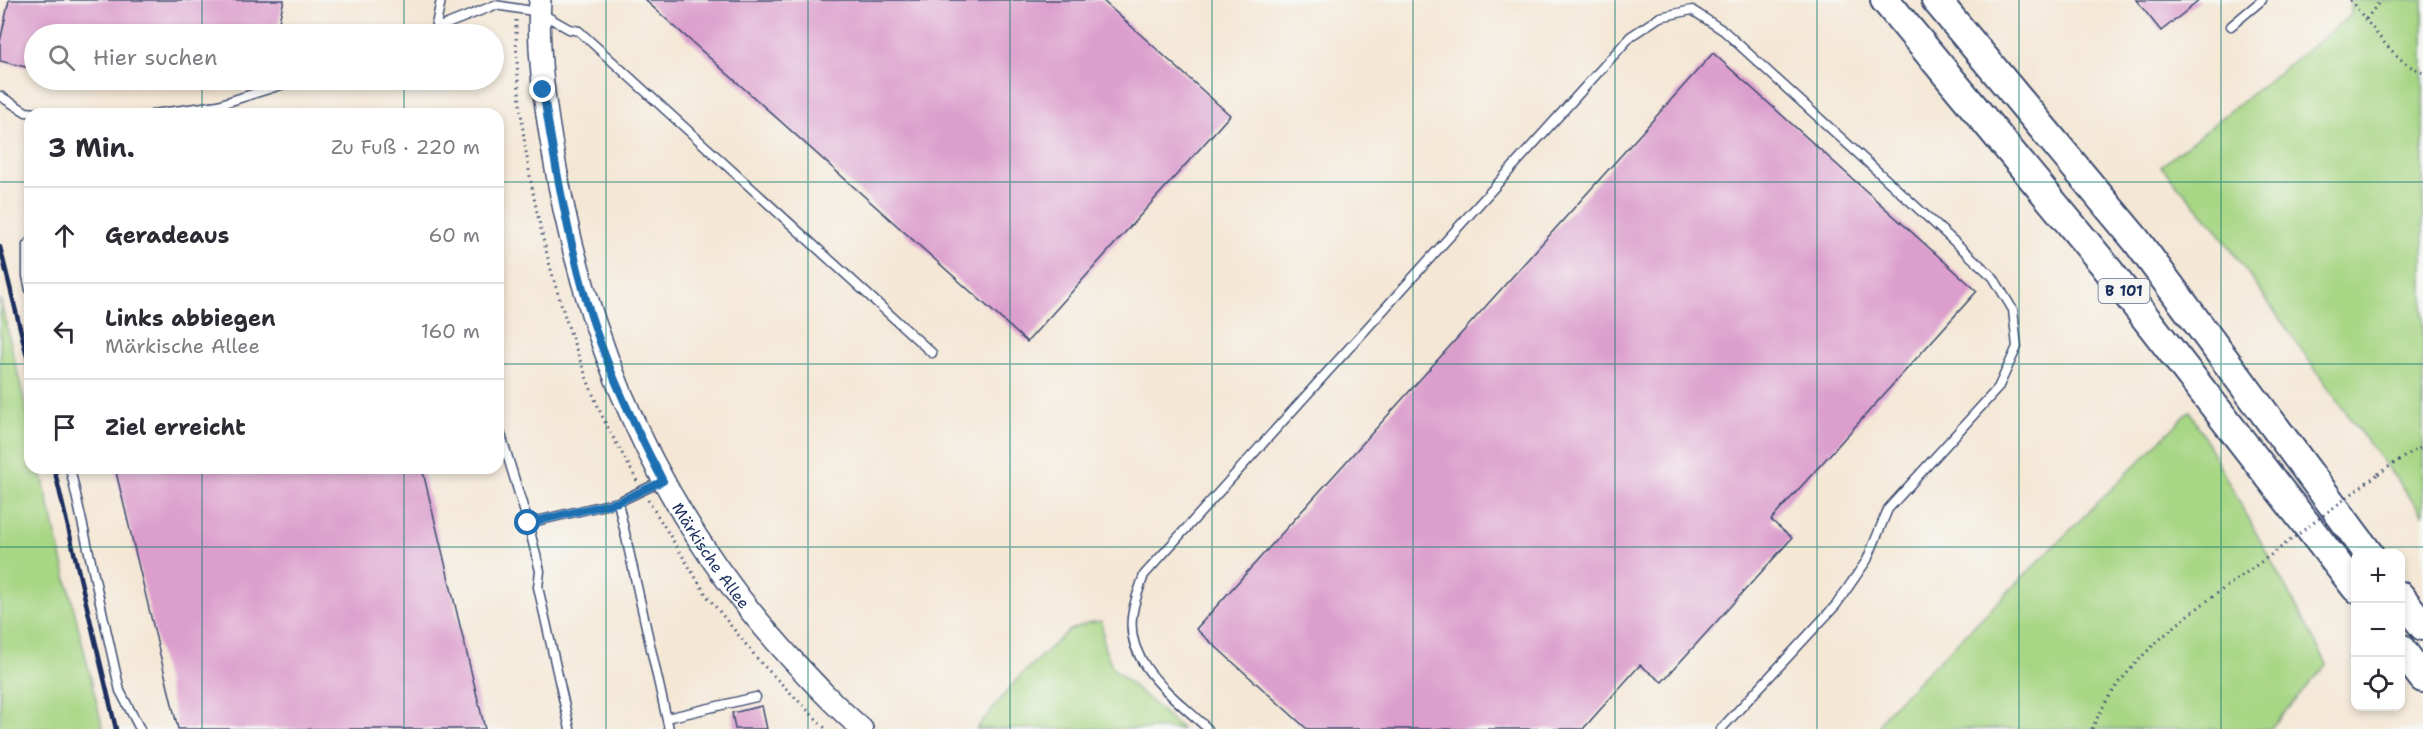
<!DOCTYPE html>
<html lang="de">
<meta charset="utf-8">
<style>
body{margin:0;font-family:"Shantell Sans",sans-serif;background:#f7f7f7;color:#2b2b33}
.controls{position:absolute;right:18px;bottom:18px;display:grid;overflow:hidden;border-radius:12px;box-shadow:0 3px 9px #0003}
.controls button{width:54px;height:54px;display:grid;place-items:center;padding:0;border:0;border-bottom:2px solid #e1e1e2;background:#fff;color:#2b2b33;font:30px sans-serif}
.stop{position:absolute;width:18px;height:18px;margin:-14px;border:4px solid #1f6fb2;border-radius:50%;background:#fff}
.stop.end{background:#1f6fb2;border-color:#fff;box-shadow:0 2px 6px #0008}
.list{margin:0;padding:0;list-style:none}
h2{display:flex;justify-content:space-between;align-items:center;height:78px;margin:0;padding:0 24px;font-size:26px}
h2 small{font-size:20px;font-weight:400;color:#7c7c81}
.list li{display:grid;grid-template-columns:39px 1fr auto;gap:18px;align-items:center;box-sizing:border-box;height:96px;padding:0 24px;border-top:2px solid #e1e1e2}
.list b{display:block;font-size:22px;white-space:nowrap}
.list p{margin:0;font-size:20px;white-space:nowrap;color:#7c7c81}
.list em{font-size:20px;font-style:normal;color:#7c7c81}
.icon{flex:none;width:33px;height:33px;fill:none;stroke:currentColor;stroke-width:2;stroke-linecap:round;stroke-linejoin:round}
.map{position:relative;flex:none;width:2423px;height:729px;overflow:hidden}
.search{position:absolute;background:#fff;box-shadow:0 3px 9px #0003;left:24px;top:24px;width:480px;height:66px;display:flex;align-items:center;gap:15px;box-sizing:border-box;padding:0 21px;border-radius:33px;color:#7c7c81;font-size:22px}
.panel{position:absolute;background:#fff;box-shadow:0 3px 9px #0003;left:24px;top:108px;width:480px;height:366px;border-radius:18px}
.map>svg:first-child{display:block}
.green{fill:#a7d684;stroke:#618271;stroke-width:1.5}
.building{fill:#dc9ecd}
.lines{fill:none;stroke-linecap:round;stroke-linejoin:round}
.service-casing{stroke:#3c4b70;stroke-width:11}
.tertiary-casing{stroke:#3c4b70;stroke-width:24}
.trunk-casing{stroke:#3c4b70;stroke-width:32}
.path{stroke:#3c4b70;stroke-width:3;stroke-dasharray:1.5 4.5;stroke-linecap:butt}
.service{stroke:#fff;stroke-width:8}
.tertiary{stroke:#fff;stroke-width:21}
.trunk{stroke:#fff;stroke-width:28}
.rail{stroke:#1b2f5e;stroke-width:4.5}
.path-bridge{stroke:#3c4b70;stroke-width:3;stroke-dasharray:1.5 4.5;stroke-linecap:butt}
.route{stroke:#1f6fb2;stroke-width:8}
.grid{fill:none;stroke:#0f766e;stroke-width:1.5;stroke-opacity:0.55}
.labels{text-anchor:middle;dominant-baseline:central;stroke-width:5;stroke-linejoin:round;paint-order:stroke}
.shield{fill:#f6f6f2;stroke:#5d6b8a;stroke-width:1.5}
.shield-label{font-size:15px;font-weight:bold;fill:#1b2f5e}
.street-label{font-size:16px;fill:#1b2f5e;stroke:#f6f6f2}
</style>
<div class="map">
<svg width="2423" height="729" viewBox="0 0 2423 729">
<rect width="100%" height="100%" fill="#f6f6f2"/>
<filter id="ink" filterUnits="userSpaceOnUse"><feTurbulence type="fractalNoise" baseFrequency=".0167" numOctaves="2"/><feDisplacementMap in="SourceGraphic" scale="12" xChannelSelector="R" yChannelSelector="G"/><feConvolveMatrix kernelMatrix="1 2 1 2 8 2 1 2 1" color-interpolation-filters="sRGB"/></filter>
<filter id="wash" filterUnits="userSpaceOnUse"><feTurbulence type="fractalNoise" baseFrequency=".008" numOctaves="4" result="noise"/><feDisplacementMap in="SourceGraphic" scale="24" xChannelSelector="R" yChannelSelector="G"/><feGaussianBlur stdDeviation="1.35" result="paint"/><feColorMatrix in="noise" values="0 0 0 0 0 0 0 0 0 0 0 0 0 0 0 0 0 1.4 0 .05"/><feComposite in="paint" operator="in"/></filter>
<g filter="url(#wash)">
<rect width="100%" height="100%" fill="#f4e7d5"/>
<path class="green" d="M2350 0H2423V514L2351 420 2218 231 2161 166 2351 15Z
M0 299 30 424V468H40L103 729H0Z
M2190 411 2327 664 2270 729H1877L1887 712Z
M1102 621 1104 647 1113 668 1182 729H976L1019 677 1068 631 1087 623Z"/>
<g id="blocks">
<path class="building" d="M9 0H284L276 34H34V69L0 61V42Z
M645 0H1102L1230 115 1027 342Z
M2136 0H2200L2161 31Z
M1713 53 1977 291 1771 520 1792 538 1662 682 1640 665 1583 729H1307L1196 629Z
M115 468H422L485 729H178Z
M762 706 767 729H735L732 713Z"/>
</g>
</g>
<g filter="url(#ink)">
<use href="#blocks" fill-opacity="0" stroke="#3c4b70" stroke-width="1.5"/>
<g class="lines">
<g class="service-casing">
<path id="service" d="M2231 26 2262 0
M435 30 441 0
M422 34 495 5 539 12 569 29 579 31 932 353
M0 96 26 112 46 114
M153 114 218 105 297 80
M30 242 27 245V276L30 290
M498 425 528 523 618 502
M70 468 120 691 140 729
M662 481 618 502 669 729
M528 523 540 571 538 587 570 729
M667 718 756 697
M1208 729C1175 697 1122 663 1133 611 1135 599 1140 587 1144 575L1631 36 1660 17 1692 10 1724 31 1993 277 2013 310 2017 347 1998 388 1888 509 1867 560 1836 605 1721 729"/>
</g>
<g class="tertiary-casing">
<g id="tertiary">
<path id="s1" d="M540 0C537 53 545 106 554 158 586 344 660 515 788 655 812 681 835 706 862 729"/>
</g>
</g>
<g class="trunk-casing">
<path id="trunk" d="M1885 0 2102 262 2356 588
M1936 0 2136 240 2369 554
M2400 596 2423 626
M2400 648 2423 678"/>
</g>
<path class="path" d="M2350 0C2371 25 2393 61 2423 73
M2366 19 2381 0
M516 20C516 153 548 286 599 409 610 434 625 457 637 481
M2378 474 2410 453 2423 447
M648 500 707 596 760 662 826 729
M2092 729C2127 648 2212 599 2280 548"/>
<use href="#service" class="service"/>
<use href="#tertiary" class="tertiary"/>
<use href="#trunk" class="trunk"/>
<path class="rail" d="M0 247 30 368
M54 468 116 729"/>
<path class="path-bridge" d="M2280 548 2378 474"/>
</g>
</g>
<g class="lines" filter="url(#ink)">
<path class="route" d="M528 523 618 502 663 481C632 422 603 360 585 296 566 228 554 159 543 90"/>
</g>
<path class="grid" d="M202 0V34M404 0V34M606 0V729M808 0V729M1010 0V729M1212 0V729M1413 0V729M1615 0V729M1817 0V729M2019 0V729M2221 0V729M202 80V114M404 80V114M0 182H30M498 182H2423M0 364H30M498 364H2423M202 468V729M404 468V729M0 547H2423"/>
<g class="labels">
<rect class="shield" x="2098.5" y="279" width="51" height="24" rx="4.5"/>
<g class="shield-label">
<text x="2124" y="291">B 101</text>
</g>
<g class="street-label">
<text stroke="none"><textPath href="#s1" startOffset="590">Märkische Allee</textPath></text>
</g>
</g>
</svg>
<div class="controls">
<button>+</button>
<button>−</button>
<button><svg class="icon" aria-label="locate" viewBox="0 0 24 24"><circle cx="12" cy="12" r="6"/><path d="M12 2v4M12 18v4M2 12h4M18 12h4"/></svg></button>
</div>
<div class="stop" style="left:528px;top:523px"></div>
<div class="stop end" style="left:543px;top:90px"></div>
<div class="search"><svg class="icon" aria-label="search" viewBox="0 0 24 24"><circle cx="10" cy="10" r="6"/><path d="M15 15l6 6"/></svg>Hier suchen</div>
<section class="panel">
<h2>3 Min.<small>Zu Fuß · 220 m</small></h2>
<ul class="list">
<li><svg class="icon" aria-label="ahead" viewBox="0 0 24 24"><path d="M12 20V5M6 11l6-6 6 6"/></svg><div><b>Geradeaus</b></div><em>60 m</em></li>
<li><svg class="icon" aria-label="left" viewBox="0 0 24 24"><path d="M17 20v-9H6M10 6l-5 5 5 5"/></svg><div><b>Links abbiegen</b><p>Märkische Allee</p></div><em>160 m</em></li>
<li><svg class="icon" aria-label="arrive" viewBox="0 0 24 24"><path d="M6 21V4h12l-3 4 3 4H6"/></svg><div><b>Ziel erreicht</b></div></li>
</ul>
</section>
</div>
